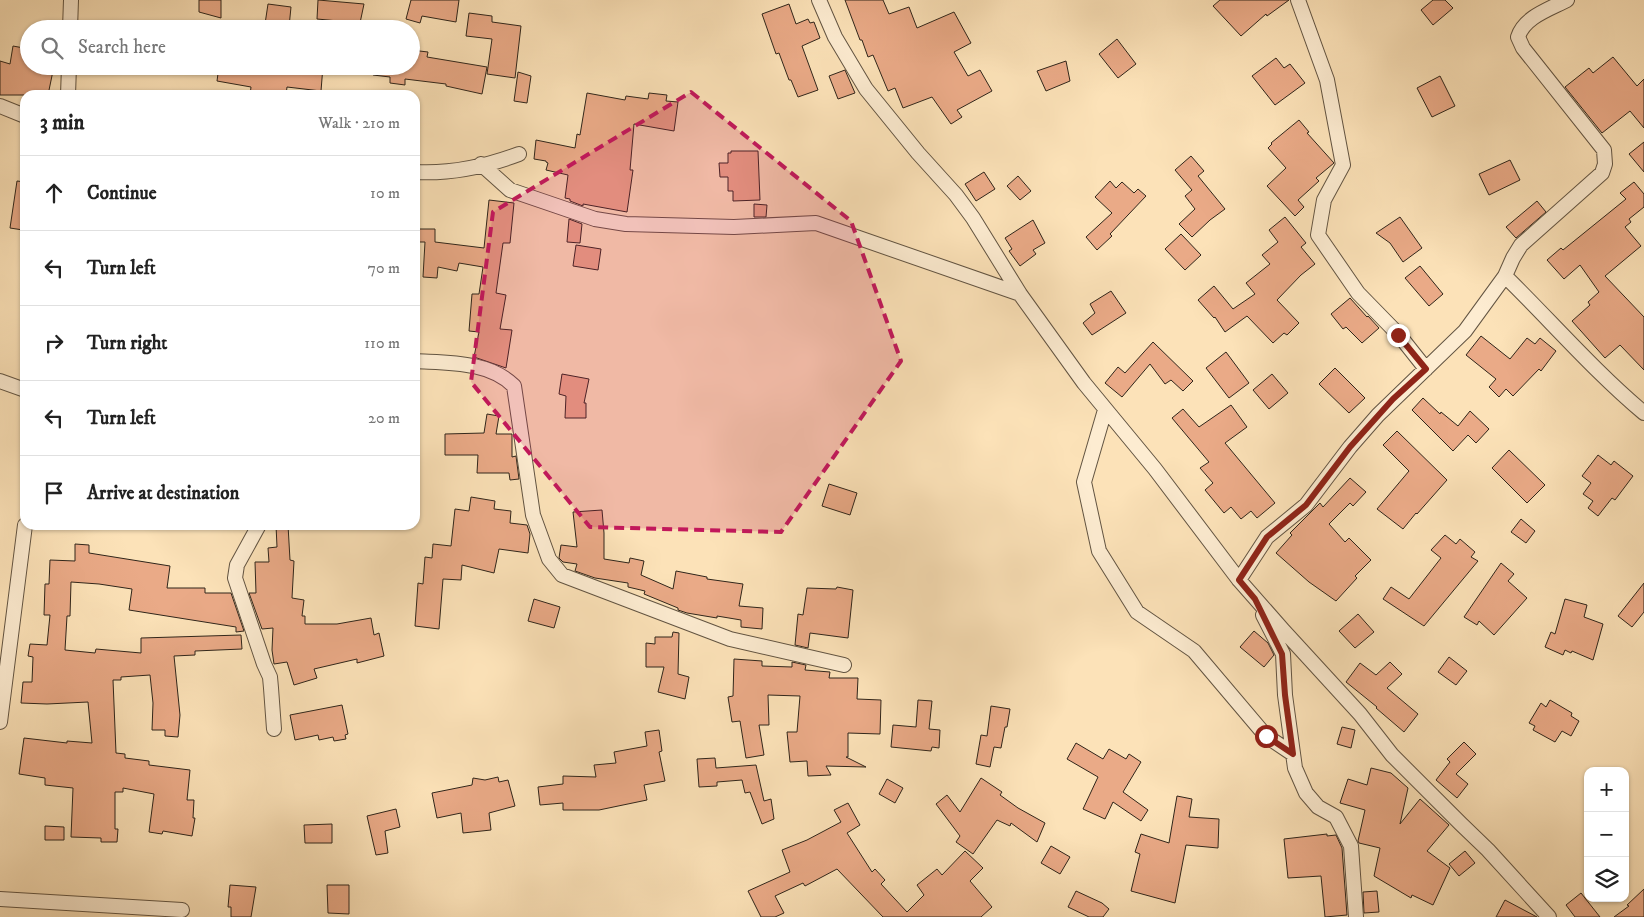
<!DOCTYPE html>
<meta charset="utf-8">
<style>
body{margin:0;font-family:"IM FELL DW Pica",serif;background:#f2f2f2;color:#222}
.controls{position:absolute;right:15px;bottom:15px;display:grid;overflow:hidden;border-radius:10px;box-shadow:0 1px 4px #0004}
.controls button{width:45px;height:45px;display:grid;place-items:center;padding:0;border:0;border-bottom:1px solid #e0e0e0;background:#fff;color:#222;font:25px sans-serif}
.stop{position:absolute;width:15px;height:15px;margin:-11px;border:4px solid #8f2418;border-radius:50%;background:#fff}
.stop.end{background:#8f2418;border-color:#fff;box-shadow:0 1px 5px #0008}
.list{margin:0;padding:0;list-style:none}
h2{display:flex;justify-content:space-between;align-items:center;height:65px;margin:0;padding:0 20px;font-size:21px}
h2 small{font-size:16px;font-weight:400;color:#767676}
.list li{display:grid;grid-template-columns:32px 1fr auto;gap:15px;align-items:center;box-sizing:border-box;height:75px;padding:0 20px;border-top:1px solid #e0e0e0}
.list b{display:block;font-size:19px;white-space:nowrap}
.list em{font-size:16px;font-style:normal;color:#767676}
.icon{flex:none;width:28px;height:28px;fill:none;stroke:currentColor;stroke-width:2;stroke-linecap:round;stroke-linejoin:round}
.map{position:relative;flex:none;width:1644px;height:917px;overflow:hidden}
.search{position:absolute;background:#fff;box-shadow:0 1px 4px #0004;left:20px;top:20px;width:400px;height:55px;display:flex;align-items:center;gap:12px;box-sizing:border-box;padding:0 18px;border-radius:28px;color:#767676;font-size:19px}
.panel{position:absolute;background:#fff;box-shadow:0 1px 4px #0004;left:20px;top:90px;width:400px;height:440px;border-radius:15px}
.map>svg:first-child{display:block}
.building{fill:#eaaa87;stroke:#2f251a}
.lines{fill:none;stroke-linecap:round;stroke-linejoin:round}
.street-casing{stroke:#625442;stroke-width:16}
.street{stroke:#fdecd1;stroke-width:14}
.route{stroke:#8f2418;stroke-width:6}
.marked{fill:#c2185b;fill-opacity:0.2;stroke:#c2185b;stroke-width:4;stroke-dasharray:10 6;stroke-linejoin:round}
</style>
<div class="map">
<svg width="1644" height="917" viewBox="0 0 1644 917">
<rect width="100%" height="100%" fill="#fce2b8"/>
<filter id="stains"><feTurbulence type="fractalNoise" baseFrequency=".004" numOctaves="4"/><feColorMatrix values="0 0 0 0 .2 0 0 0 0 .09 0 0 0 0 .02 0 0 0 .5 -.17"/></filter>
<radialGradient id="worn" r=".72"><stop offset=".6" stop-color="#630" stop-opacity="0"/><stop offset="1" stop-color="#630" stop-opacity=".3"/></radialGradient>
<path class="building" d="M199 0H221V18L199 12Z
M318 0 364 4 360 23 317 19Z
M411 0H459L456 22 422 16 420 23 406 19Z
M845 0H883L889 14 909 7 917 28 954 12 971 43 954 52 968 76 980 70 992 91 957 110 962 117 951 124 932 97 903 108 895 88 888 91 873 55 868 57 862 40H860Z
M1220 0H1289L1267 16 1266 14 1241 36 1213 6Z
M1433 0H1445L1453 8 1433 25 1421 10Z
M268 4 291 7 289 27 265 24Z
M789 4 796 24 808 19 810 23 814 22 820 38 802 46 818 90 798 97 791 80H789L779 53 776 54 762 14Z
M469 13 492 16V22L521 26 515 78 487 74 492 39 466 36Z
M1117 39 1136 64 1118 78 1099 54Z
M13 46 29 49V66H54L48 95H0V61L10 64Z
M411 50 428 52 427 57 487 67 482 94 446 86V84L405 79V85L390 83V77L373 75 374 66H411Z
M1613 57 1637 86 1644 79V128L1630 111 1602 133 1565 87 1589 68 1593 73Z
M1276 58 1284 68 1290 64 1305 83 1275 105 1252 76Z
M1066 61 1070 81 1046 91 1037 71Z
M219 66H323L321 91 287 87 286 95H250L251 87 217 81Z
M845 70 855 93 838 99 829 76Z
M518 72 531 76 527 103 514 101Z
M1440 76 1455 106 1432 117 1417 88Z
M587 93 625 100 626 96 648 99 649 93 667 95 666 101 678 102 674 131 634 124 630 170H633L627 212 583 204V206L570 201V199L565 198 568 175 546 170 548 163 546 162V161L534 159 536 140 575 148 577 134 580 135Z
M1299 120 1309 132 1307 133 1334 163 1316 178 1319 181 1298 200 1304 207 1295 216 1267 186 1286 168 1268 148 1272 144 1271 143Z
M1644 142V172L1629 154Z
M731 151H758L760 200 733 201V191H728V177H720L719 163H728V153H731Z
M1191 156 1204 171 1198 176 1225 209 1210 220 1192 237 1179 224 1195 209 1185 196 1192 190 1175 170Z
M1510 160 1520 180 1489 195 1479 174Z
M984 172 995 189 976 201 965 184Z
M1018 176 1031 191 1020 200 1007 186Z
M17 181 25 182V214L23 230 10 228Z
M1110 181 1116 188 1122 182 1134 193 1138 189 1146 196 1110 234 1112 236 1097 250 1086 237 1112 213 1095 197Z
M1634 182 1644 194V207L1629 219 1631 222 1625 227 1641 246 1605 276 1644 317V370L1620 345 1605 358 1572 321 1590 305 1588 302 1599 292 1580 265 1564 279 1547 260 1561 248 1563 250 1626 199 1620 193Z
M489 200 514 203 510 243H503L496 293 506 295 500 329 512 330 506 368 474 357 479 332 469 331 472 294H479L483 267 459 263 457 271 438 267 437 278 423 277 425 242H415V229H435V242L484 248Z
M1537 201 1546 212 1516 238 1506 227Z
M754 204 767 205 766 217H754Z
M1285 217 1306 243 1301 247 1315 264 1301 275 1277 300 1299 323 1287 335 1284 333 1273 343 1247 316 1225 332 1215 317 1214 318 1198 300 1214 286 1233 309 1255 294 1246 283 1270 264 1262 255 1278 242 1269 230Z
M1400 217 1422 248 1403 262 1390 243 1376 233Z
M569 219 582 224 580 243 567 242Z
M1033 220 1045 243 1033 250 1036 254 1020 266 1009 251 1012 249 1005 238Z
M1181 234 1201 255 1185 270 1165 249Z
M576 245 601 249 598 270 573 266Z
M1420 266 1443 294 1429 306 1405 278Z
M1111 291 1126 313 1092 335 1083 323 1095 313 1090 304Z
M1350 298 1367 317 1368 316 1379 328 1362 343 1346 327 1343 329 1331 314Z
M1481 336 1510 359 1527 338 1535 344 1540 338 1556 351 1541 371 1539 369 1513 396 1506 389 1499 397 1489 387 1496 379 1466 355Z
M1153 342 1193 381 1183 391 1171 380 1165 384 1150 364 1122 397 1105 383 1118 367 1125 373Z
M1226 352 1249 383 1229 398 1206 368Z
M1335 368 1365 398 1349 413 1319 384Z
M562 374 589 379 584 403H586V418H565L566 396 559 394Z
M1272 374 1288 393 1269 409 1253 390Z
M1423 398 1440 414 1441 412 1458 426 1470 411 1489 429 1476 443 1468 435 1453 451 1412 410Z
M1231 405 1247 427 1225 443 1275 503 1257 518 1251 511 1241 519 1231 507 1224 513 1205 490 1213 483 1200 468 1209 462 1172 418 1183 409 1199 427Z
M487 414 499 416 496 434H512V457L516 456 519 479 510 480 509 473H477L478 455H445V434L484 433Z
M1397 431 1447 480 1417 514 1416 513 1403 529 1377 509 1409 471 1383 445Z
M1509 450 1545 485 1527 503 1492 468Z
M1598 455 1611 465 1614 461 1633 476 1615 500 1612 498 1598 516 1588 508 1593 501 1583 494 1591 483 1582 476Z
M1350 478 1366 492 1353 506 1350 503 1329 524 1345 542 1349 538 1371 560 1355 576 1357 578 1336 601 1309 582 1276 553 1292 535 1290 533 1320 503 1323 507Z
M829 484 857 493 850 515 822 506Z
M471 497 495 501 494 509 511 511 510 523 527 525 530 534 528 553 499 549 494 573 462 565 461 580 443 579 439 629 415 626 418 583 423 584 425 557 432 558 433 544 451 546 455 509 469 511Z
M602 510 604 533V559L629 563 630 558 644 561 641 575 673 589 676 571 707 577V579L743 584 739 606 763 608 762 629 741 627V620L717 616V618L687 613 678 610V608L644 594 645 591 628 587V583L595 578 575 571 577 564 563 562 559 558 561 545 577 547 573 512Z
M1521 519 1535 531 1526 543 1511 532Z
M276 525H288L290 560 294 561 292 598 304 600 302 616H305V624H337L371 618 374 635 379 633 384 656 357 663V659L314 669 317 678 294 685 287 662 274 664 272 650 273 628 262 629 249 593H256L255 562H269L268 548 277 547Z
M1445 535 1456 544 1460 539 1475 552 1471 557 1478 561 1424 626 1383 599 1391 587 1409 599 1441 558 1431 550Z
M75 544 89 545V553L170 566 167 588H205V593H231L244 631 236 632V627L129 610 132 589 99 584 71 582 70 616H67L65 650 95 653 96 649 141 653V638L241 635 242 649 195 651V655L174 656 180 715 178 737 165 736V730H152L153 703 150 675 121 677V680H113L116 753 125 754V758L149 761V765L190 770 187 800H194L193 818H195L192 836 163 831 162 834 149 832 154 794 123 788V792H115V829H118L117 842H101V838L71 837 73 788 45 785V778L19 774 24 738 67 743V741L92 743 88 702 47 704 21 703 23 682H32L33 657 28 656 30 644 47 645 50 615H44L45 584H49L50 560 75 561Z
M1501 563 1514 574 1508 581 1527 598 1494 635 1479 621 1477 625 1464 617Z
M1644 583V612L1632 627 1618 616Z
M837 587 853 590 848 638 810 633 808 648 795 645 798 614 803 615 807 588 836 589Z
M534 599 560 607 554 628 528 621Z
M1565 599 1587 605 1584 617 1603 624 1593 660 1572 651 1571 653 1565 650 1563 655 1545 647 1551 632 1555 634Z
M1358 614 1374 632 1355 648 1339 631Z
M1254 631 1268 643 1274 655 1264 667 1240 647Z
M673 632 679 633 678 674 689 677 685 699 658 692 664 667H646V643L655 644V637H672Z
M1449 657 1467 671 1456 685 1438 672Z
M734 659 762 661V666L792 667V662L806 665 805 670 830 672 829 678H858L857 699 881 700 880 734 848 733V757H846L866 767 826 766 831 775 808 776 807 761 790 762 787 732H797L800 696 768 695 769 725H759L764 755 746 758 740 721 732 722 728 697 733 696Z
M1390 662 1402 674 1387 688 1418 714 1404 732 1376 708 1377 707 1346 682 1360 663 1376 675Z
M918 700 932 701 929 729 940 730 939 748 932 747 931 751 891 747 893 725 916 727Z
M1550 700 1572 713 1571 716 1579 721 1571 736 1562 731 1555 742 1533 730 1535 726 1529 723 1541 703 1546 707Z
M342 705 348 734 345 735 346 739 334 741 333 737 319 740 318 735 295 740 290 715Z
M991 706 1010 709 1007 727H1005L1001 748 994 747 990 767 976 764 981 735 987 736Z
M1342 727 1355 730 1351 748 1337 744Z
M659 730 662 751 659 752 665 781 644 785 647 800 599 810H563V803L540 805 538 787 563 784V776L596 777 594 765 616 763 614 752 647 746 645 732Z
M1464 742 1476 754 1456 774 1468 784 1457 798 1436 780 1450 762 1447 759Z
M1076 743 1103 759 1109 749 1126 759 1129 754 1141 762 1123 792 1148 810 1141 821 1113 802 1105 819 1083 809 1098 777 1067 759Z
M715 758 716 768 756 765 764 801 771 799 774 819 762 824 750 792 745 793 742 780 717 782V786L699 787 697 759Z
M1371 768 1391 773 1408 788 1400 824 1420 799 1449 825 1427 851 1450 868 1433 905 1412 895 1411 898 1374 876 1380 848 1359 843 1358 841 1365 810 1340 803 1348 779 1367 785Z
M498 777 499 782 508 780 515 806 489 813 491 830 463 833 461 813 437 818 432 793 472 785 473 778 485 780Z
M981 778 1002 792 1000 795 1018 808 1045 823 1037 842 1011 823 1010 826 997 820 973 854 956 842 960 836 936 804 947 795 960 812Z
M887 779 903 788 895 803 879 794Z
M1177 796 1192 799 1189 817 1219 819 1218 848 1186 845 1175 903 1131 891 1140 854 1135 852 1141 834 1169 843Z
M848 803 860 825 847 833 872 872 875 869 885 880 881 884 907 912 924 895 917 885 937 869 942 875 965 851 983 868 970 881 992 907 981 917H883L837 869 805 886 803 883 775 896 784 913 775 917H761L748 891 790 872 782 850 807 840 841 822 834 810Z
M396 809 400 827 385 831 388 853 376 855 367 816Z
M332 824V843H305L304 825Z
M45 826 64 827V840H45Z
M1327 834V836L1336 835 1342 848 1347 915 1325 917 1321 876 1288 878 1284 839Z
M1051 846 1070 857 1060 874 1041 863Z
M1465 851 1475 863 1459 876 1449 864Z
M230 885 256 887 251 917H231V907H228Z
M327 885H349V914L328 913Z
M1644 889V917H1614L1629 906 1627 905Z
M1076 891 1102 903 1109 909 1103 917H1089L1068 907Z
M1377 891 1379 912 1364 913 1363 892Z
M1581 893 1600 917H1575L1566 905Z
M1505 900 1537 917H1496Z"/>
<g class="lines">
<g class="street-casing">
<path id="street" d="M819 0 835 37 866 89 918 153 956 195 973 218 1020 294 1084 383 1155 469 1239 580 1283 630 1360 714 1392 755 1461 824 1488 850 1549 917
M1298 0 1327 80 1343 165 1324 200 1318 235 1358 293 1399 335 1426 369
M70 29 71 0
M68 95 69 66
M0 106 25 116
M481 164 510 190 595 219 626 224 734 227 816 223 1020 294
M415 172C449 174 487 166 519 154
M1505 276 1513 258 1521 245 1602 173 1605 164 1604 150 1523 48 1518 37C1524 17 1550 9 1567 0
M415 361C448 363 489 361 514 386L533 515 549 559 562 575 730 639 844 665
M0 381 25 390
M1105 410 1084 482 1099 551 1137 612 1194 651 1266 736 1293 754
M259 525 237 565 235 578 264 664 270 677 271 688 274 729
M1239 580 1267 537 1306 505 1350 447 1378 415 1465 331 1505 276C1551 321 1594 371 1644 413
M1263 615 1283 654 1285 695 1295 768 1306 793 1318 807 1336 817 1351 846 1356 917
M0 722 25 525
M0 899 182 910"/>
</g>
<use href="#street" class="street"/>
</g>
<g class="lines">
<path class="route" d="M1266 736 1293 754 1285 695 1282 654 1255 599 1239 580 1267 537 1306 505 1350 447 1393 399 1426 369 1398 335"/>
</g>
<path class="marked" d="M691 92 851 221 901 361 781 532 590 527 471 382 493 212Z"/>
<rect width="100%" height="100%" filter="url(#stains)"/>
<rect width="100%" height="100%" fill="url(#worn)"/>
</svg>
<div class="controls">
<button>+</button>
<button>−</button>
<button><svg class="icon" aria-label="layers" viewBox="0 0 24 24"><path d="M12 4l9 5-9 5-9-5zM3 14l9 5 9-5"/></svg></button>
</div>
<div class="stop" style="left:1266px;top:736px"></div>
<div class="stop end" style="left:1398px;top:335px"></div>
<div class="search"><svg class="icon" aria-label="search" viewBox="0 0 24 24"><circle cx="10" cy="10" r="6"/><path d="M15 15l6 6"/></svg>Search here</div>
<section class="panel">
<h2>3 min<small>Walk · 210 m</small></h2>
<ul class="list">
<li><svg class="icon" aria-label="ahead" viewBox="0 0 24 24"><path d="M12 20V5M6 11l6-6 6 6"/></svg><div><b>Continue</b></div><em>10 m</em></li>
<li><svg class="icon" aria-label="left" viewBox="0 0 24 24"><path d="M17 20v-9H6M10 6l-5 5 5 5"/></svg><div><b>Turn left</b></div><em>70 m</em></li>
<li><svg class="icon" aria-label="right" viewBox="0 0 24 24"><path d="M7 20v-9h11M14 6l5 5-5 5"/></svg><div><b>Turn right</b></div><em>110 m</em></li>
<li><svg class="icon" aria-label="left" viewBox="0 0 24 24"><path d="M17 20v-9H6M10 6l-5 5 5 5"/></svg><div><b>Turn left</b></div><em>20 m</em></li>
<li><svg class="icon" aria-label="arrive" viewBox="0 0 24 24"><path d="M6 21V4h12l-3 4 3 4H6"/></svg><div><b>Arrive at destination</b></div></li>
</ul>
</section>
</div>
